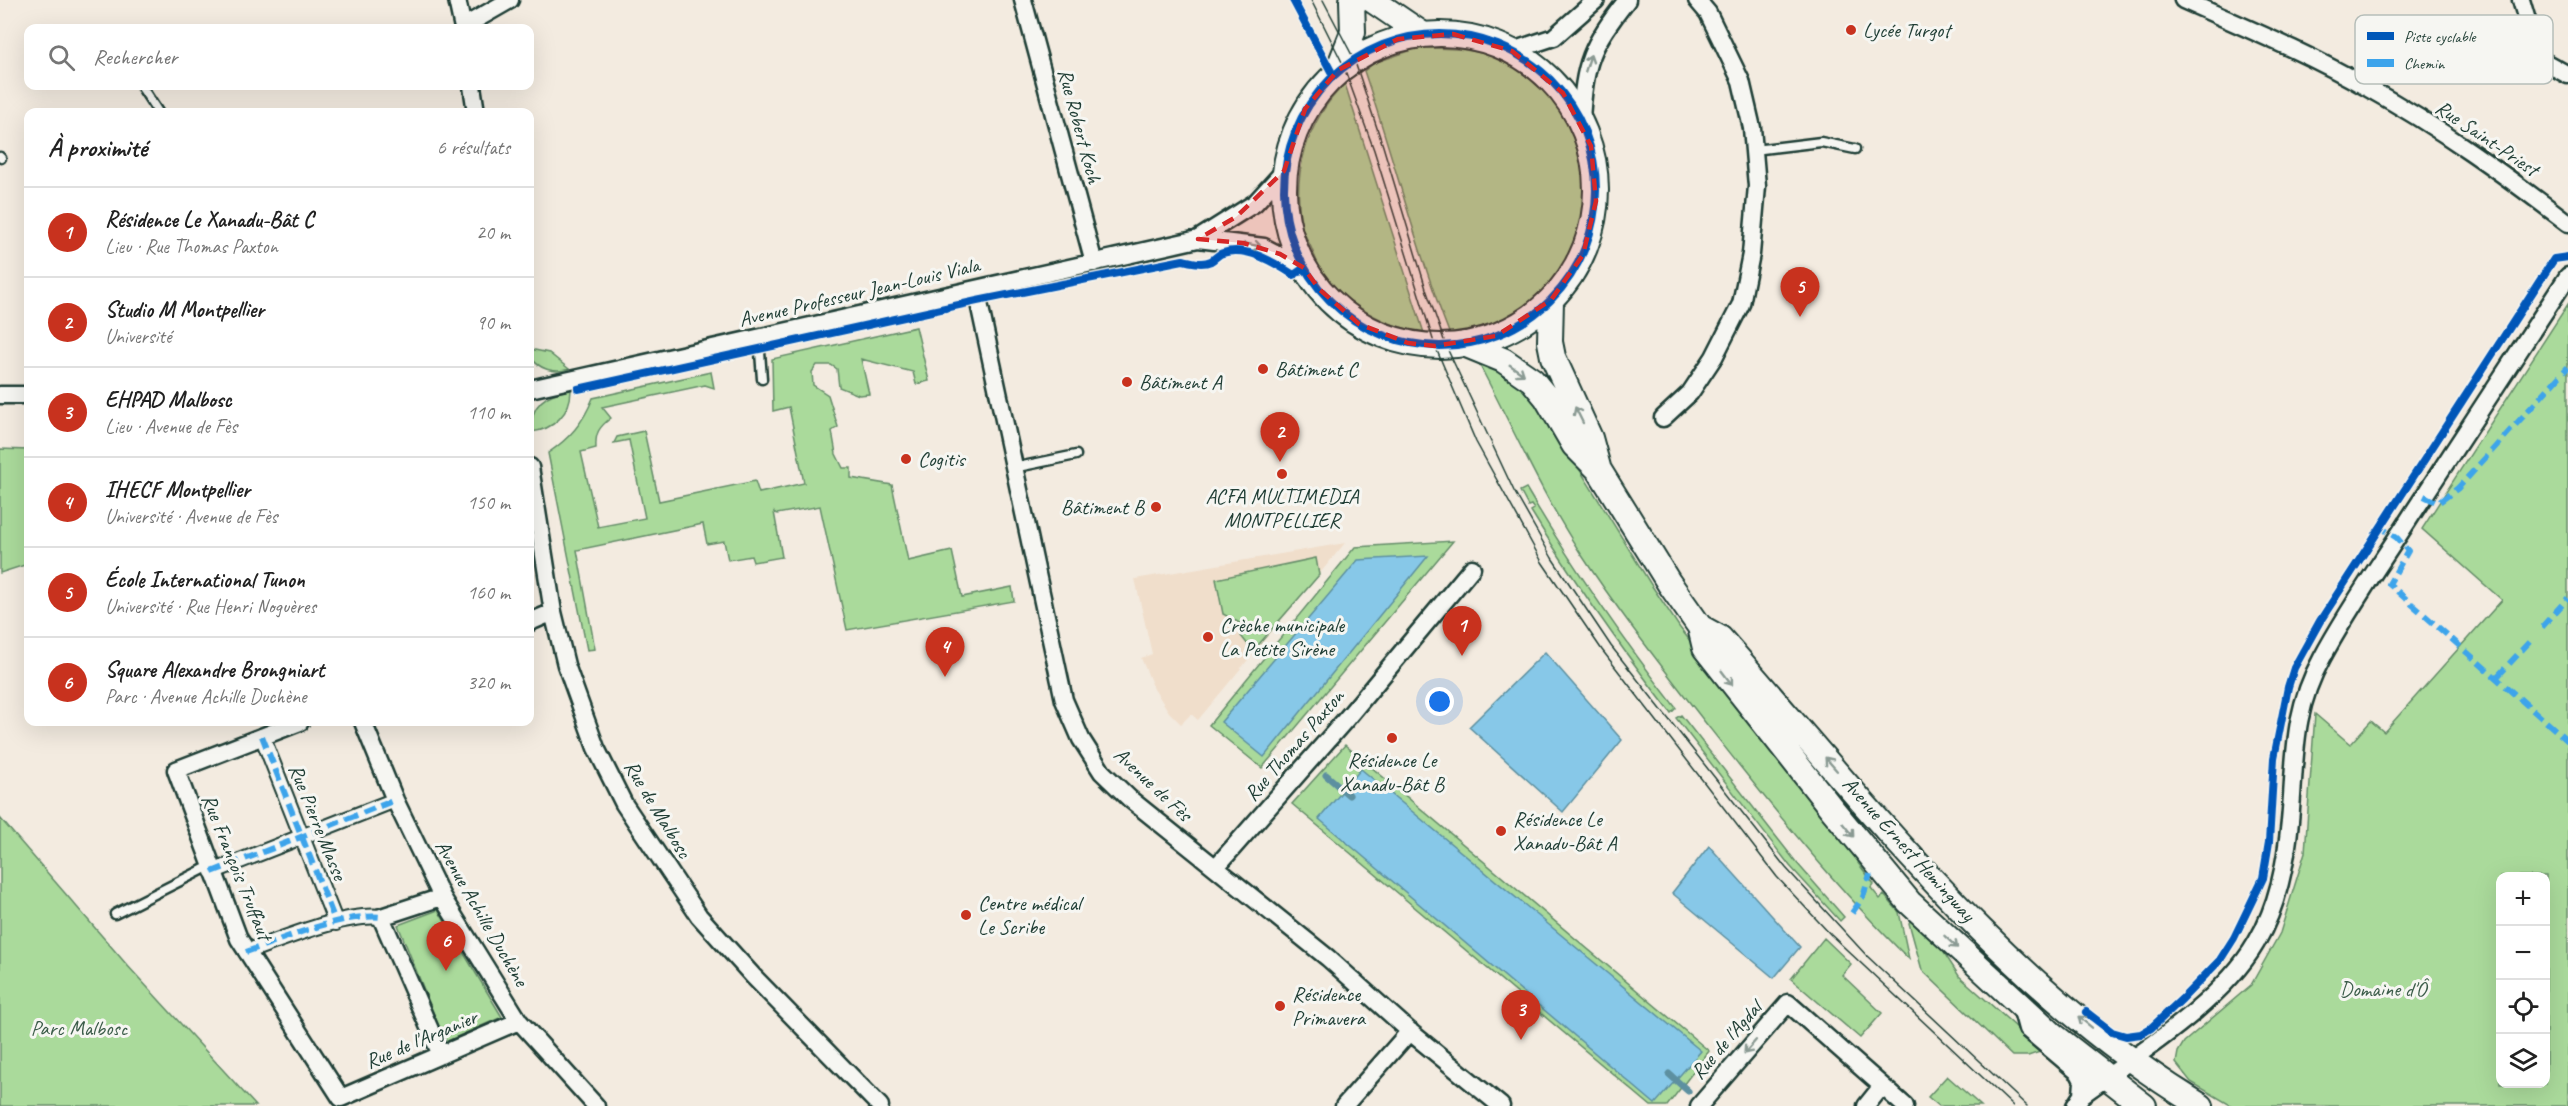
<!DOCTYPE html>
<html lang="fr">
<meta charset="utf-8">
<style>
body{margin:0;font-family:Caveat,sans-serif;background:#f2f2f2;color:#222}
.controls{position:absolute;right:18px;bottom:18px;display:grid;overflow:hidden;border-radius:12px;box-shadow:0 6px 24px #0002}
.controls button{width:54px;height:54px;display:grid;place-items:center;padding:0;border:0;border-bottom:2px solid #e0e0e0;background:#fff;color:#222;font:30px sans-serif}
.you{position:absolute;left:1440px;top:702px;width:21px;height:21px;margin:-15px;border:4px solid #fff;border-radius:50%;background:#1a73e8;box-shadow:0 0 0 9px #1a73e833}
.badge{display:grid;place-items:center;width:39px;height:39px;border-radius:50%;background:#c8321e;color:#fff;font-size:20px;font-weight:700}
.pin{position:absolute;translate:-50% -50px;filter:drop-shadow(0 2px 3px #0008)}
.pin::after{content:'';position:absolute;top:32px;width:21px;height:18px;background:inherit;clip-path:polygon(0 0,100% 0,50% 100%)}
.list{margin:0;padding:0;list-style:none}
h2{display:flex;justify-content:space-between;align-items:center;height:78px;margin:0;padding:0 24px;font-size:26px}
h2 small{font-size:20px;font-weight:400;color:#767676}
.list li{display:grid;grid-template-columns:39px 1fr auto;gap:18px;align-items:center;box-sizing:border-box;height:90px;padding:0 24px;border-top:2px solid #e0e0e0}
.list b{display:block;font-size:22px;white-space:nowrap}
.list p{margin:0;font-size:20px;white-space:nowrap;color:#767676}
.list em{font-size:20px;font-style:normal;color:#767676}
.icon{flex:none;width:33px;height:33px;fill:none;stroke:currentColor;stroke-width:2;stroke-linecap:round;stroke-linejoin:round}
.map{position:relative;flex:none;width:2568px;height:1106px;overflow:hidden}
.search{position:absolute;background:#fff;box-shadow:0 6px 24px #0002;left:24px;top:24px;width:510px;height:66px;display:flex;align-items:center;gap:15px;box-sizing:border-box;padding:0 21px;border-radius:12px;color:#767676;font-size:22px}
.panel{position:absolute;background:#fff;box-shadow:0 6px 24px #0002;left:24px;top:108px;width:510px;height:618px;border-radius:12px}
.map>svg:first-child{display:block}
.built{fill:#f0decb}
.green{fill:#aada9b;stroke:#648c68;stroke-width:1.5;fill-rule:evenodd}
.water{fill:#87c8e8;stroke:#5d90a0;stroke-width:1.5}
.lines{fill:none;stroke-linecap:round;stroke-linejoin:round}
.stream{stroke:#5d90a0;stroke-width:7}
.service-casing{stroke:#1f3d34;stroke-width:13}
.pedestrian-casing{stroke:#1f3d34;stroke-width:18}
.minor-casing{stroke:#1f3d34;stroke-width:21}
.secondary-casing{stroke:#1f3d34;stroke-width:28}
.service{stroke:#f6f6f2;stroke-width:8}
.pedestrian{stroke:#f6f6f2;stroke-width:14}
.minor{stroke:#f6f6f2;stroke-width:16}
.secondary{stroke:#f6f6f2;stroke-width:24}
.tram{stroke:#1f3d34;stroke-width:1.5}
.quiet{stroke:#3da4eb;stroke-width:6;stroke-dasharray:12 6;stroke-linecap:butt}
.cycleway-casing{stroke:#f6f6f2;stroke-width:11}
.cycleway{stroke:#0057b8;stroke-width:8}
.oneway{stroke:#8a9a93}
.marked{fill:#d62828;fill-opacity:0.2;stroke:#d62828;stroke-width:4.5;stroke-dasharray:12 8;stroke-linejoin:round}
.poi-dot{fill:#c8321e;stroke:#f6f6f2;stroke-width:2}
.labels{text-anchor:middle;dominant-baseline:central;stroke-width:6;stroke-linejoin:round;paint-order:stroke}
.poi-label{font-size:21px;fill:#1f3d34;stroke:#f6f6f2;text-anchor:start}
.street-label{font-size:21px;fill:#1f3d34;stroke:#f6f6f2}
.park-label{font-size:21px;fill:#3b5c49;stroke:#f6f6f2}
.key{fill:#f6f6f2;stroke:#b6beb9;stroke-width:1.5}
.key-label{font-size:16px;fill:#1f3d34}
</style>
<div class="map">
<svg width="2568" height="1106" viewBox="0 0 2568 1106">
<rect width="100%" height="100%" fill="#f3ebe0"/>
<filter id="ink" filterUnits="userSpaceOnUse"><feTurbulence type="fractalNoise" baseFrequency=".0167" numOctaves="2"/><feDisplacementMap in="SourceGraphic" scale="12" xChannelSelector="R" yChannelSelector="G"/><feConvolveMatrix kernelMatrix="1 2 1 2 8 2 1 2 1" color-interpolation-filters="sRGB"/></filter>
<g filter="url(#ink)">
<path class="built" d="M1345 543 1198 720 1191 714 1181 724 1169 712 1154 689 1141 658 1152 654 1135 579Z"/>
<path class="green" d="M1418 48C1451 48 1476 48 1507 62 1515 66 1522 73 1529 78 1601 132 1603 239 1538 298 1513 321 1481 327 1450 335 1416 249 1394 158 1364 71L1374 63Z
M1345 84 1424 333C1385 326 1347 306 1323 273 1319 267 1316 259 1313 252 1310 244 1304 235 1302 227 1291 175 1307 120 1345 84Z
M2568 304V1106H2232L2191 1082 2176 1063 2178 1052 2184 1042 2251 985 2280 933 2305 852 2315 714 2350 744 2371 721 2384 732 2502 600 2422 529ZM2500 876H2546V1084H2500Z
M916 327 929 381 916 384 913 372 861 359 869 394 859 395 839 387 837 369 831 365H817L812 372 813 385 828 395 838 427 832 431 836 454 843 468H851V478L892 485 908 561 952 551 962 597 1012 587 1014 601 847 630 820 506 777 514 774 512 782 557 753 562 751 556 728 560 724 541 707 544 703 524 577 550 595 649 587 650 548 453C570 438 583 423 593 398L711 372 714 388 705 385 602 407 611 418C599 427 595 433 596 448L581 452 598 527 645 518 629 440 614 443 617 437 644 431 659 501 755 481 759 493 804 483 789 407 773 411 772 359Z
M530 349 549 353 569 369C554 374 538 369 530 356Z
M1478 362 1517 379 1539 404 1650 583 1680 628 1862 859 1858 863 1874 884 1871 888 1880 899 1884 895 1899 912 1909 959C1835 887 1772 807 1708 726 1664 669 1620 614 1581 554 1541 493 1512 426 1478 362Z
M571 390C571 413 553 430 531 432 530 404 546 393 571 390Z
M0 449 28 450V564L0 573Z
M1526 488C1572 566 1621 637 1676 708L1671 713C1621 648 1574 582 1531 511L1534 509 1531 505 1528 506 1520 491Z
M1453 541 1262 768 1209 725 1355 547Z
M1316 558 1319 575 1253 651 1241 636 1247 627 1223 614 1216 579Z
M1681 715 1796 862 1844 917 1840 921 1790 866 1676 718Z
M1345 745 1709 1051 1667 1106H1651L1292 804Z
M0 818 127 965 256 1106H0Z
M438 910 502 1017 445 1042 398 925Z
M1912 917 1939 945 1959 976 2043 1051 2028 1056H2012L1922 970 1909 923Z
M1824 938 1851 964 1842 975 1882 1013 1860 1038 1791 979Z
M1947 1076 1981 1106H1939L1928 1097Z"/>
<path class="water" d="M1428 556 1264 757 1221 722 1358 560Z
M1545 652 1622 740 1563 812 1469 727Z
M1361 769 1701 1051 1655 1104 1319 819Z
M1709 846 1800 947 1774 978 1672 893Z"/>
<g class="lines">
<path class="stream" d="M1326 775 1349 795
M1669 1074 1688 1091"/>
<g class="service-casing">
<path id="service" d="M143 89 158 112
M1754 150 1821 142 1855 149
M0 157 1 158
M759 338 762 379
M1013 468 1076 455
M115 914 210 866"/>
</g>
<g class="pedestrian-casing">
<path id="pedestrian" d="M262 736 336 923
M212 872 395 800
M246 952C283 939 343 913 381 917"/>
</g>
<g class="minor-casing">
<path id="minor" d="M457 0 463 28
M1023 0 1094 263
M2183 0C2246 28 2309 54 2368 88 2439 127 2504 174 2568 223
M2521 0 2537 54 2541 60 2568 75
M463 27 510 0
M1512 51 1554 37 1596 0
M472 86 476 112
M1581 121C1584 62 1591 46 1627 0
M1198 239 1255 203 1284 171
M976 289 1064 700 1081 739 1102 772 1130 799 1328 958 1414 1035 1501 1106
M530 389 1198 239 1264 247 1304 268
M0 395H28
M1663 418 1690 393 1714 357 1741 304 1751 254 1757 186 1752 128 1741 81 1708 13 1697 0
M530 467 553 612 566 665 596 748 624 804 699 916 753 976 880 1106
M530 622 553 612
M300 722 176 770 239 939 341 1098 519 1021
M363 722 395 800 442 897 519 1021 596 1106
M1216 867 1347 718 1472 568
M2021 1007 2027 1029 2079 1073 2083 1081 2082 1095
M441 1055 381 917 442 897
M1344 1106 1410 1031
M1699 1106 1788 1003 1905 1106
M1866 1106 1882 1086
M2075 1106 2082 1095C2138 1054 2221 1003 2256 943 2278 906 2286 863 2290 821 2296 760 2291 714 2322 658 2348 609 2381 563 2411 516 2463 436 2516 356 2568 276"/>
</g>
<g class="secondary-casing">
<path id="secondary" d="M1372 0 1422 34
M1284 190a156 156 0 1 1 312 0a156 156 0 1 1-312 0Z
M1338 70 1353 32 1352 0
M1551 300 1550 342 1553 357 1590 438 1598 467
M1464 344 1503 360 1532 380 1546 397 1574 445 1599 470 1669 583 1700 627 1705 648 1832 809 1909 902 2053 1035 2144 1106
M1700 627 1720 638C1866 804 2009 991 2201 1106"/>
</g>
<use href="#service" class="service"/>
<use href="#pedestrian" class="pedestrian"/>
<use href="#minor" class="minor"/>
<use href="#secondary" class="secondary"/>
<path class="tram" d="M1311 0 1342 62 1374 150 1435 346 1476 442 1542 562 1602 650 1777 877 1831 935 2013 1106
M1323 0 1354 59 1383 146 1426 289 1446 346 1514 491 1552 558 1611 646 1786 868 1867 956 2027 1106"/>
<path class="quiet" d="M2424 496 2438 503 2458 488 2568 367
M2377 525 2397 538 2408 551 2389 584 2568 741
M2542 627 2568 598
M2497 677 2531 640
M262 736 336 923
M212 872 395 800
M1852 913 1863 897 1870 874
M246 952C283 939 343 913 381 917"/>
<g class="cycleway-casing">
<path id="cycleway" d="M1293 0 1333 75
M1284 190a156 156 0 1 1 312 0a156 156 0 1 1-312 0Z
M578 389 977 301 1183 260C1192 262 1202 265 1211 261 1215 259 1218 254 1223 253 1247 245 1275 263 1294 275L1304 268
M2086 1012 2112 1032 2126 1036 2141 1034 2151 1028 2182 999 2220 960 2234 938 2263 878 2269 842 2274 758 2288 687 2294 668 2320 621 2554 259 2568 257"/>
</g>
<use href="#cycleway" class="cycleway"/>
</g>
<defs><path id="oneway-shaft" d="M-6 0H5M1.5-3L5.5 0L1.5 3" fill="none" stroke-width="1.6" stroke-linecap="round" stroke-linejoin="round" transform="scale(1.5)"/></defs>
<g class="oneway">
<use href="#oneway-shaft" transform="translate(1588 63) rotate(-72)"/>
<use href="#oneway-shaft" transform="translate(1253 245) rotate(11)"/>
<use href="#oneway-shaft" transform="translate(1517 370) rotate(35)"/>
<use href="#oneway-shaft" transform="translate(1579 415) rotate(-116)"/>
<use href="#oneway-shaft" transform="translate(1727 678) rotate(53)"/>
<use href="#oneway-shaft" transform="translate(1831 764) rotate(-131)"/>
<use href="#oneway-shaft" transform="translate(1848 830) rotate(51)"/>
<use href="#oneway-shaft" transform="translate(1951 942) rotate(43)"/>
<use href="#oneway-shaft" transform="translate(2085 1022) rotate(-141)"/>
<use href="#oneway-shaft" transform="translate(1750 1047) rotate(131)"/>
</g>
</g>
<path class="marked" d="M1453 34 1512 51 1563 93 1591 146 1596 201 1583 255 1551 300 1496 336 1435 346 1408 343 1359 324 1319 289 1304 268 1280 254 1243 243 1198 239 1236 217 1284 171 1305 109 1338 70 1398 39Z"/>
<g class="poi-dot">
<circle cx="1851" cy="30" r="6"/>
<circle cx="1263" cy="369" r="6"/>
<circle cx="1127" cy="382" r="6"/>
<circle cx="906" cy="459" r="6"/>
<circle cx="1282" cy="474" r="6"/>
<circle cx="1156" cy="507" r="6"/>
<circle cx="1208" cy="637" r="6"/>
<circle cx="1392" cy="738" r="6"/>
<circle cx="1501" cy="831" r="6"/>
<circle cx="966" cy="915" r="6"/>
<circle cx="1280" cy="1006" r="6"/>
</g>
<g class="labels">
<g class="poi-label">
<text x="1863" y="30">Lycée Turgot</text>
<text x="1275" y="369">Bâtiment C</text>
<text x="1139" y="382">Bâtiment A</text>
<text x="918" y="459">Cogitis</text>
<text x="1282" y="496" text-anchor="middle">ACFA MULTIMEDIA<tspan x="1282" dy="24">MONTPELLIER</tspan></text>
<text x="1144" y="507" text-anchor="end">Bâtiment B</text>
<text x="1220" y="625">Crèche municipale<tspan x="1220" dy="24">La Petite Sirène</tspan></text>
<text x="1392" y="760" text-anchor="middle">Résidence Le<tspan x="1392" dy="24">Xanadu-Bât B</tspan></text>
<text x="1513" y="819">Résidence Le<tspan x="1513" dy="24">Xanadu-Bât A</tspan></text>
<text x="978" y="903">Centre médical<tspan x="978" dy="24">Le Scribe</tspan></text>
<text x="1292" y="994">Résidence<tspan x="1292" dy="24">Primavera</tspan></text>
</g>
<g class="street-label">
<text transform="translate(1080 126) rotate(75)">Rue Robert Koch</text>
<text transform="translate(2487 138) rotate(34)">Rue Saint-Priest</text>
<text transform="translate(859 292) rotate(-13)">Avenue Professeur Jean-Louis Viala</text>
<text transform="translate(1294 745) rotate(-49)">Rue Thomas Paxton</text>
<text transform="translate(1153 784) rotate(43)">Avenue de Fès</text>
<text transform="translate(658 809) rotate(59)">Rue de Malbosc</text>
<text transform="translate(318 822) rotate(68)">Rue Pierre Masse</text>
<text transform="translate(1909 849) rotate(48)">Avenue Ernest Hemingway</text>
<text transform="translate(237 867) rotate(68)">Rue François Truffaut</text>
<text transform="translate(482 913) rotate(60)">Avenue Achille Duchène</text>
<text transform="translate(421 1039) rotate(-23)">Rue de l'Arganier</text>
<text transform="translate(1726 1040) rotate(-49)">Rue de l'Agdal</text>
</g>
<g class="park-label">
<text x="2383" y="989">Domaine d'Ô</text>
<text x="79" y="1028">Parc Malbosc</text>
</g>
</g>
<rect x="2355" y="15" width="198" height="69" rx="9" class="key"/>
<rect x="2367" y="32" width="27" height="8" fill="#0057b8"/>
<rect x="2367" y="59" width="27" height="8" fill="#3da4eb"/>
<g class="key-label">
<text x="2404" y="42">Piste cyclable</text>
<text x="2404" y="69">Chemin</text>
</g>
</svg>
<div class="controls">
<button>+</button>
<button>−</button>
<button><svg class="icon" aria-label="locate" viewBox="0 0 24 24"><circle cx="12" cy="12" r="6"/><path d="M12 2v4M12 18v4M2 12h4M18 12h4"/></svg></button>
<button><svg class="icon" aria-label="layers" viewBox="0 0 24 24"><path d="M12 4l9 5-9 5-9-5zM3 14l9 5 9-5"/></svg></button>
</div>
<div class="you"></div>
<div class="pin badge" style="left:1462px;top:656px">1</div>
<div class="pin badge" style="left:1280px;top:462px">2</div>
<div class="pin badge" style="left:1521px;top:1040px">3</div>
<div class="pin badge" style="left:945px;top:677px">4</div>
<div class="pin badge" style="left:1800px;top:317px">5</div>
<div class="pin badge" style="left:446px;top:971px">6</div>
<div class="search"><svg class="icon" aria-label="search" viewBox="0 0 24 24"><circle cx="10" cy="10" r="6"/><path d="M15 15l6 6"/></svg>Rechercher</div>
<section class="panel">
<h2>À proximité<small>6 résultats</small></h2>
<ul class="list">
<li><span class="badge">1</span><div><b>Résidence Le Xanadu-Bât C</b><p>Lieu · Rue Thomas Paxton</p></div><em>20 m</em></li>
<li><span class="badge">2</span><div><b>Studio M Montpellier</b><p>Université</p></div><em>90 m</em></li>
<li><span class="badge">3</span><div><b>EHPAD Malbosc</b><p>Lieu · Avenue de Fès</p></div><em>110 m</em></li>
<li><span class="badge">4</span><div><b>IHECF Montpellier</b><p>Université · Avenue de Fès</p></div><em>150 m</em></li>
<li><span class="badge">5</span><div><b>École International Tunon</b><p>Université · Rue Henri Noguères</p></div><em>160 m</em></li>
<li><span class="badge">6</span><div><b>Square Alexandre Brongniart</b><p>Parc · Avenue Achille Duchène</p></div><em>320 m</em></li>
</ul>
</section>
</div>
